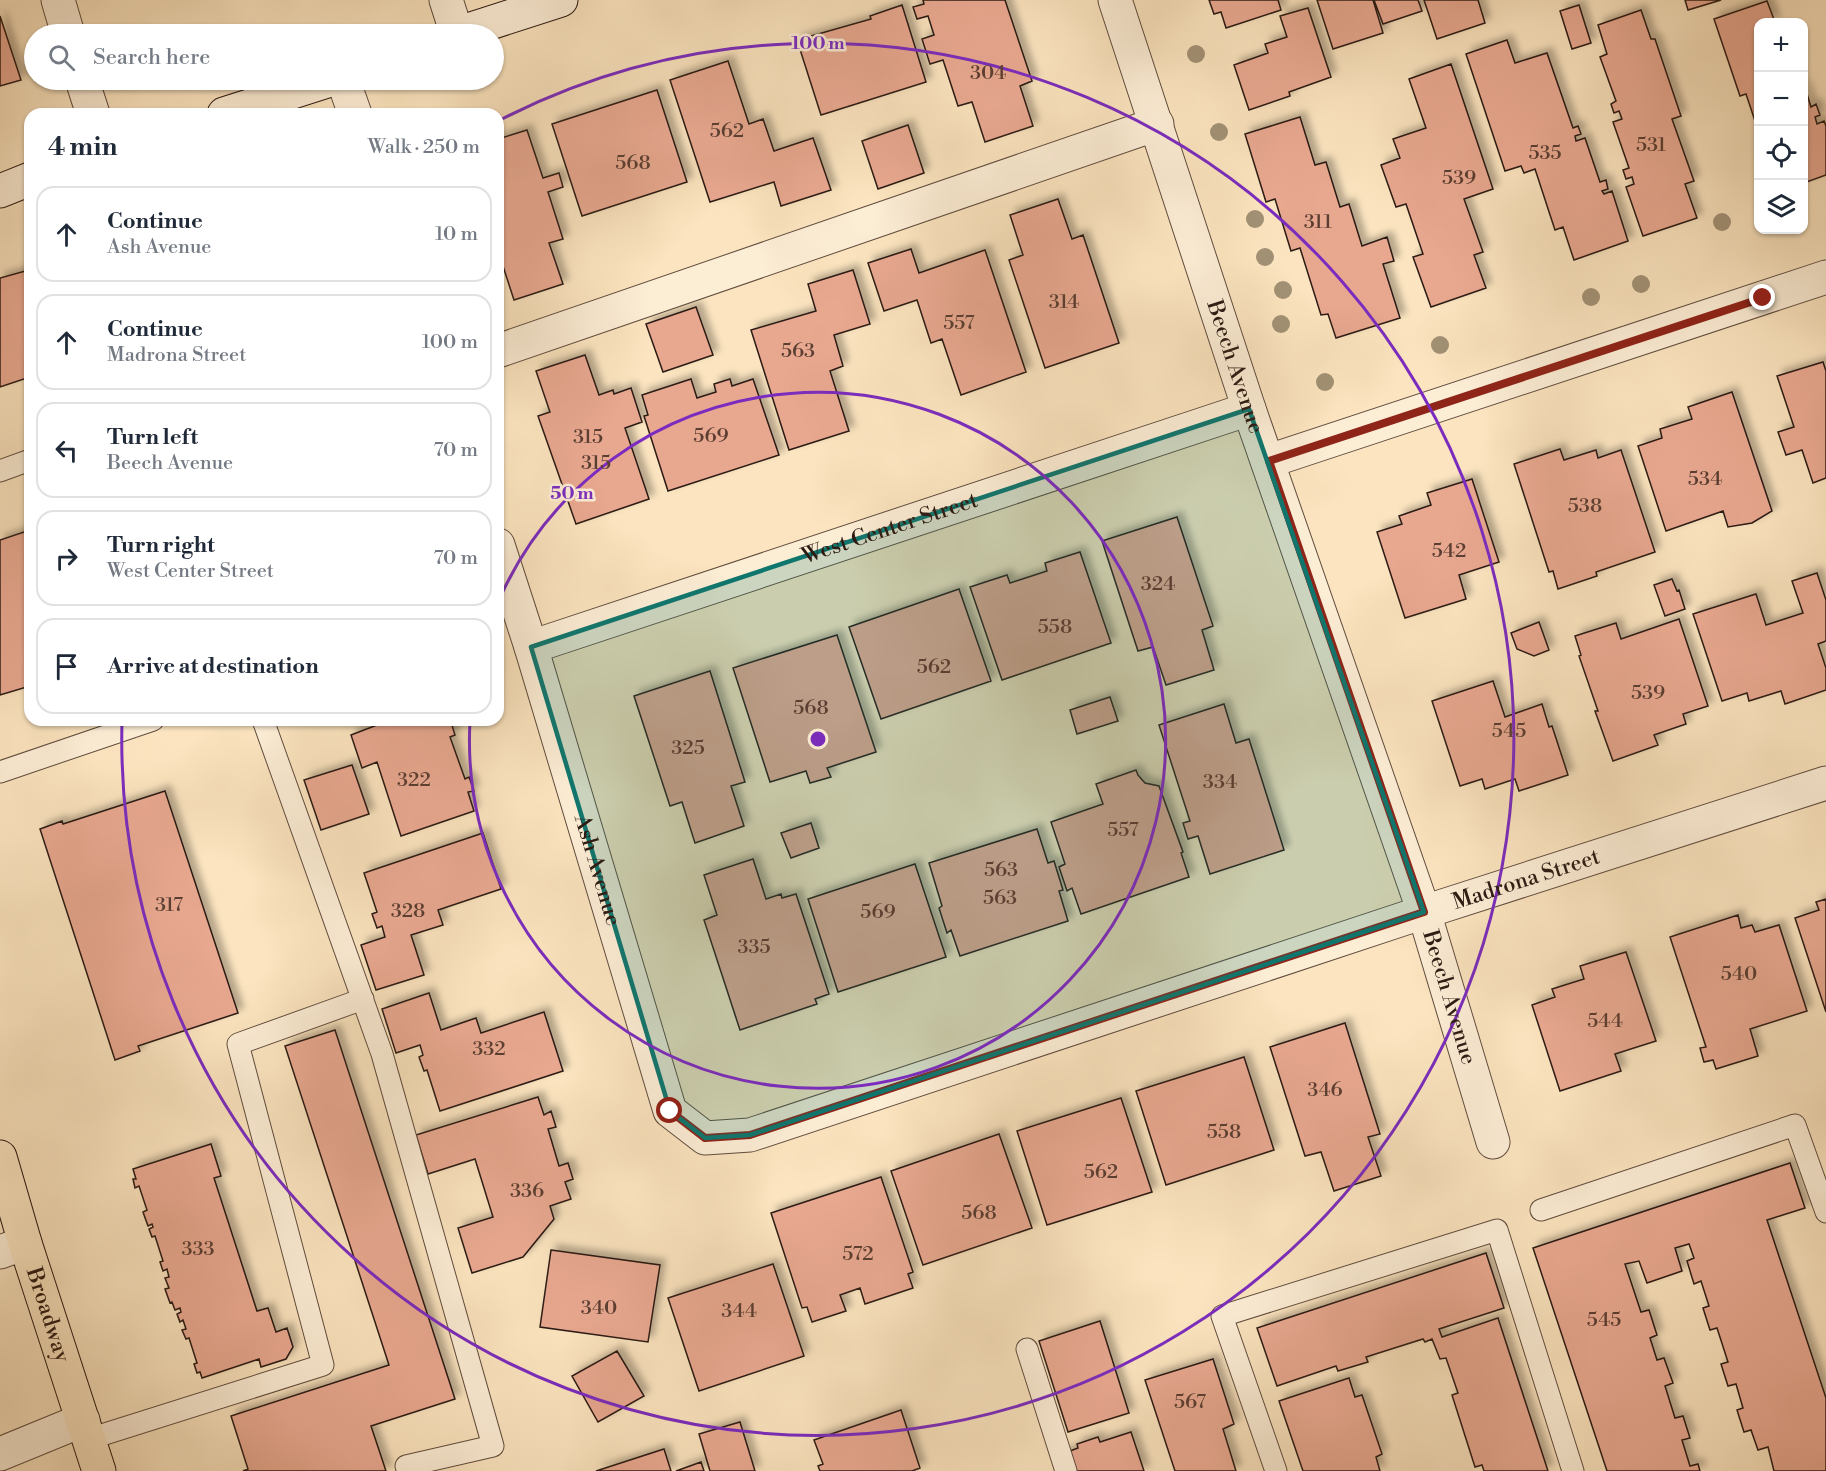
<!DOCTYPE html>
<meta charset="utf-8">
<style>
body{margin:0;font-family:"Libre Bodoni",serif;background:#f2f2f3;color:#1f2937}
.controls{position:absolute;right:18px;top:18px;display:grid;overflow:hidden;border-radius:12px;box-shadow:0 2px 4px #0004}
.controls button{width:54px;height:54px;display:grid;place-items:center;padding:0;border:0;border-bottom:2px solid #e0e1e3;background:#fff;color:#1f2937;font:30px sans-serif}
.stop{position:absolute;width:18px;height:18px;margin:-14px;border:4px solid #8f2418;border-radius:50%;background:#fff}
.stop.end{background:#8f2418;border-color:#fff;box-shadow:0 2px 6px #0008}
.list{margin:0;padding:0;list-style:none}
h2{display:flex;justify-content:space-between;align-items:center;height:78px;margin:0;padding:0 24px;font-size:26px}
h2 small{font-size:20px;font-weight:400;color:#747a83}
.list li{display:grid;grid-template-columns:39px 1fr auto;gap:18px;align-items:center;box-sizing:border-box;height:96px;margin:0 12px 12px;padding:0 12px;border:2px solid #e0e1e3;border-radius:18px}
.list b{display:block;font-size:22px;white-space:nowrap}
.list p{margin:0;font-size:20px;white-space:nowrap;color:#747a83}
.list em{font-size:20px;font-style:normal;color:#747a83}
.icon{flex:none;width:33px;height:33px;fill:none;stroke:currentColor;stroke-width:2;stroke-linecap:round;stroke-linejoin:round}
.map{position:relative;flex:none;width:1826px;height:1471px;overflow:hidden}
.search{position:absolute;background:#fff;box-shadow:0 2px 4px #0004;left:24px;top:24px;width:480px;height:66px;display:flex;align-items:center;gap:15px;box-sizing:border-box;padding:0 21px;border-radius:33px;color:#747a83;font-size:22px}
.panel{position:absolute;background:#fff;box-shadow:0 2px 4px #0004;left:24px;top:108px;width:480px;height:618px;border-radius:18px}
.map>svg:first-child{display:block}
.building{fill:#e8a890;stroke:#2c1a13;stroke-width:1.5;filter:url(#shadow)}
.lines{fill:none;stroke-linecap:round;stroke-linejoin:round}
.lane-casing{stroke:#604c3e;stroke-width:23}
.street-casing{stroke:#604c3e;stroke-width:35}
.secondary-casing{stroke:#2c1a13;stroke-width:35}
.primary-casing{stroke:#2c1a13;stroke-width:35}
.lane{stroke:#fcedd5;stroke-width:21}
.street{stroke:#fcedd5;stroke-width:33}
.secondary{stroke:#fcedd5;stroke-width:33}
.primary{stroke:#fbe4bf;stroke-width:33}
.tree{fill:#a29175}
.route{stroke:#8f2418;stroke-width:8}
.marked{fill:#0f766e;fill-opacity:0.2;stroke:#0f766e;stroke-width:4.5;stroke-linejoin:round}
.ring{fill:none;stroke:#7b2cbf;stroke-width:3}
.labels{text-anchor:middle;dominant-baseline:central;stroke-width:5;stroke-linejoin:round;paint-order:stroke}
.number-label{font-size:20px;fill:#5b3e32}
.street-label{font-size:22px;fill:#2c1a13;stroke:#fcedd5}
.centre{fill:#7b2cbf;stroke:#fcedd5;stroke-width:3}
.ring-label{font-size:18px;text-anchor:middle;font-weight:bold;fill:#7b2cbf;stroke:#fcedd5;stroke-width:5;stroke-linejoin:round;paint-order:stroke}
</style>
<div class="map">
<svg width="1826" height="1471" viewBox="0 0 1826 1471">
<defs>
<filter id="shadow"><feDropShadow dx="5.5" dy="-5.5" stdDeviation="3" flood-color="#0004"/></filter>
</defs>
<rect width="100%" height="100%" fill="#fbe4bf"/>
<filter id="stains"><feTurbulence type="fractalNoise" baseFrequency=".00333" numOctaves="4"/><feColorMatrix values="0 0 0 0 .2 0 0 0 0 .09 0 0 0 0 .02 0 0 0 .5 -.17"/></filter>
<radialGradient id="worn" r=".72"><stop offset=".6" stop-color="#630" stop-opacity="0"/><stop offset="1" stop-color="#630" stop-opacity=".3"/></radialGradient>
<path class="building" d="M923 0H1005L1032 81 1020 86 1033 126 985 142 972 102 958 106 943 60 930 64 922 39 934 35 928 16 917 19 913 7 924 4Z
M1209 0H1278L1281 10 1226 28 1221 12 1214 14Z
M1317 0H1373L1383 33 1333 49Z
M1374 0H1418L1422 11 1383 24Z
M1424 0H1478L1485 23 1437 39Z
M1685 0H1721L1688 10Z
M1767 1 1775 22H1758V130L1746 94 1740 96 1714 19Z
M902 5 926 82 821 115 797 40 871 19 870 16Z
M1579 5 1591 43 1572 49 1560 11Z
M1308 8 1331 77 1289 92 1290 96 1249 110 1234 65 1268 53 1265 44 1287 37 1280 16Z
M1641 10 1651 39H1655L1681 116 1672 119 1694 181 1685 184 1697 218 1643 236 1626 187 1634 184 1632 177 1626 179 1623 170 1629 168 1613 122 1622 119 1619 111 1614 113 1611 104 1616 101 1600 57 1607 54 1598 25Z
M0 16 21 80 0 86Z
M1507 40 1515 63 1547 53 1573 128 1578 126 1581 134 1575 136 1576 141 1585 138 1600 182 1606 180 1608 189 1602 191 1604 194 1612 191 1628 241 1574 260 1563 227 1555 230 1535 169 1524 173 1521 166 1505 171 1466 54Z
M728 61 749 124 763 119 774 151 813 138 831 190 781 206 774 182 710 202 670 80Z
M1451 64 1493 189 1464 199 1483 252 1474 255 1486 288 1431 307 1413 257 1423 254 1406 204 1396 207 1381 165 1400 158 1393 139 1426 128 1409 79Z
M1804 84 1811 107 1816 104 1820 115 1815 117 1817 124 1824 121 1826 126V175L1804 183Z
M657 90 687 182 582 216 552 124Z
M1300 117 1315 165 1326 162 1340 207 1349 204 1362 246 1387 237 1394 261 1383 264 1400 318 1336 338 1328 314 1321 315 1300 248 1291 251 1275 199 1266 202 1245 134Z
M908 125 924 173 878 189 862 141Z
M527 130 543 178 559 173 563 187 548 192 563 239 549 243 563 284 514 300 501 260H498V139Z
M1058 199 1072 239 1083 235 1119 343 1045 368 1009 260 1023 255 1010 215Z
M911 249 919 273 985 250 1026 372 961 395 942 339 931 343 917 300 884 311 868 263Z
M29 270 30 377 0 387V278Z
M853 270 870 324 834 335 843 366 830 371 849 431 789 450 751 330 816 311 808 284Z
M696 307 713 355 663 372 646 324Z
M585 355 599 395 613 390 614 394 631 388 642 422 625 428 649 499 576 524 538 416 550 412 536 371Z
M1823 362 1826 371V478L1813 483 1802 450 1786 455 1778 432 1794 427 1777 376Z
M691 379 697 398 716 392 714 384 730 379 732 386 753 379 779 455 668 491 644 416 648 415 642 395Z
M1732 392 1772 511 1752 523 1728 527 1723 511 1666 531 1638 446 1662 438 1660 429 1692 419 1688 407Z
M1560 449 1564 460 1596 450 1598 458 1621 450 1655 552 1596 572 1597 576 1558 589 1553 571 1549 572 1514 464Z
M1472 479 1499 562 1459 575 1466 599 1405 618 1377 532 1402 524 1399 516 1431 505 1427 493Z
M1177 517 1213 626 1202 630 1214 670 1166 685 1153 647 1138 651 1102 541Z
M30 530V686L0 695V540Z
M1080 552 1111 643 1002 680 970 587 1007 575 1010 583 1047 571 1045 563Z
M1817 573 1826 600V641L1818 644 1826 668V690L1785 704 1781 691 1749 701 1747 693 1722 701 1693 614 1756 594 1766 625 1803 613 1792 581Z
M1672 579 1677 591 1679 590 1685 609 1665 616 1654 585Z
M959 589 991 681 881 719 849 627Z
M1679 619 1708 706 1683 714 1686 724 1654 735 1658 745 1613 761 1595 711H1598L1579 656 1581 655 1575 636 1616 623 1621 639Z
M1539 622 1549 650 1534 656 1517 649 1511 633Z
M837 635 876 752 827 768 831 777 810 783 806 771 770 782 733 668Z
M710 671 745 782 731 786 744 826 695 843 682 802 670 806 634 696Z
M1493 681 1505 717 1542 704 1549 727 1552 726 1568 775 1519 791 1515 779 1485 789 1482 779 1460 786 1432 701Z
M1110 697 1118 721 1077 734 1070 710Z
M1224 704 1236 743 1249 739 1284 850 1210 874 1198 836 1188 839 1183 823 1190 821 1159 725Z
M390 720H444L445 724 451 722 455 735 450 737 465 779 469 777 474 791 468 792 474 811 401 836 377 762 362 768 351 735Z
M352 765 369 814 321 830 304 780Z
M1136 770 1138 775 1145 783 1159 786 1183 852 1181 853 1189 877 1081 914 1072 888 1067 891 1059 867 1065 864 1051 822 1103 804 1096 784Z
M165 791 238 1013 138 1046 140 1051 115 1060 40 829 62 821 63 824Z
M811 823 819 848 791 858 781 833Z
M1037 829 1048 863 1054 861 1063 890 1059 891 1068 921 960 956 951 930 947 933 939 908 942 906 929 863Z
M483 833 501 889 438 910 443 925 411 935 424 975 376 990 361 945 385 937 382 926 377 928 372 914 377 912 364 873Z
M753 859 766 899 781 894 782 898 796 894 829 994 815 999 817 1004 740 1030 704 920 717 915 704 875Z
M915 864 946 957 838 992 808 899Z
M1826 899V1012L1795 918 1819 910 1816 902Z
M1738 915 1741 928 1752 925 1755 932 1779 925 1807 1011 1750 1029 1758 1056 1716 1069 1713 1060 1704 1062 1700 1048 1706 1047 1670 937Z
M1626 952 1656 1041 1615 1054 1621 1071 1560 1091 1532 1005 1555 997 1552 989 1584 979 1580 966Z
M429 993 441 1030 476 1018 481 1033 544 1012 563 1071 440 1111 427 1070 424 1071 419 1057 423 1055 420 1045 396 1053 382 1009Z
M1345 1023 1380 1134 1368 1137 1381 1176 1334 1191 1321 1152 1305 1156 1270 1047Z
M335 1030 455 1399 371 1426 386 1471H243L248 1469 231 1416 389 1365 285 1046Z
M1244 1057 1274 1150 1166 1185 1136 1091Z
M538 1097 544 1115 551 1111 556 1127 548 1129 559 1166 568 1163 573 1179 565 1182 571 1199 550 1206 554 1219 523 1257 472 1273 458 1228 493 1217 475 1159 428 1174 416 1135Z
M1121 1098 1152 1192 1047 1225 1017 1131Z
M999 1134 1032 1228 923 1265 891 1171Z
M211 1144 221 1176 214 1178 257 1311 268 1308 276 1332 287 1328 293 1347 286 1359 261 1367 259 1359 202 1378 200 1372 197 1373 194 1364 197 1363 189 1338 186 1339 182 1330 186 1329 183 1320 180 1322 177 1314 181 1312 180 1308 175 1310 172 1302 170 1303 165 1289 169 1288 165 1278 169 1277 167 1269 163 1271 160 1262 163 1261 155 1236 152 1237 149 1229 153 1227 152 1224 148 1226 143 1212 147 1210 139 1186 135 1188 133 1179H136L133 1169Z
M1790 1163 1805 1208 1767 1220 1826 1398V1471H1774L1768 1447 1758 1450 1751 1430 1744 1432 1737 1410 1743 1408 1736 1384 1728 1386 1721 1364 1728 1362 1717 1328 1710 1330 1703 1308 1709 1306 1701 1281 1694 1284 1687 1261 1694 1258 1689 1244 1675 1248 1682 1271 1647 1283 1639 1261 1625 1264 1641 1312 1649 1310 1657 1335 1650 1338 1657 1360 1664 1358 1673 1383 1665 1386 1675 1418 1683 1416 1690 1438 1682 1440 1690 1466 1698 1464 1700 1471H1607L1533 1248Z
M881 1177 913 1272 908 1274 913 1288 865 1304 860 1288 840 1295 846 1311 812 1322 807 1307 802 1308 771 1213Z
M551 1250 660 1265 648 1342 540 1327Z
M1486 1253 1504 1308 1439 1329 1442 1337 1498 1318 1548 1471H1484L1482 1465 1475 1467 1452 1395 1458 1393 1446 1358 1440 1359 1432 1339 1425 1342 1423 1339 1366 1357 1368 1362 1338 1371 1336 1366 1277 1386 1257 1328Z
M773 1264 804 1356 699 1391 668 1298Z
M1100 1321 1129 1413 1068 1432 1039 1341Z
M617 1351 644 1396 598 1422 572 1376Z
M1213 1359 1234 1424 1223 1429 1236 1471H1175L1145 1380Z
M1349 1378 1355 1397 1362 1395 1382 1454 1376 1457 1380 1471H1303L1279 1401Z
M901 1410 920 1468 912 1471H820L818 1466 823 1464 814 1440Z
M740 1422 755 1471H710L699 1434Z
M1131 1432 1144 1471H1068L1062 1454 1078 1448 1077 1444 1098 1437 1100 1442Z
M664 1449 671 1471H596Z
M701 1462 704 1471H676Z"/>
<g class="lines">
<g class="lane-casing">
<path id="lane" d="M0 471 30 460
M263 720 382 1054 493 1446 406 1466
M0 772 153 720
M1541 1210 1795 1125 1826 1212
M1027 1349 1066 1471
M89 1439 323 1365 238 1044 363 999
M1276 1471 1222 1316 1497 1230 1573 1471"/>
</g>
<g class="street-casing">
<g id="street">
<path d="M58 0 68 34"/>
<path d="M446 0 457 34"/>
<path id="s1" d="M1115 0 1249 409 1424 912 1493 1142"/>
<path d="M82 80 93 114"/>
<path d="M343 80 355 114"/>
<path d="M498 351 1157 124"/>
<path d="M1269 461 1826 277"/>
<path id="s2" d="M498 545 531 647 670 1111 705 1138 750 1135 1424 912 1826 783"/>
<path id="s3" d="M531 647 1249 409"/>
<path d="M0 1252 25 1243"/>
<path d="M0 1454 83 1420"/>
</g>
</g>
<g class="secondary-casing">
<path id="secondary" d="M456 34 561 0
M224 114 330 80
M0 191 30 179"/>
</g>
<g class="primary-casing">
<g id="primary">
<path id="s4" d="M0 1157 25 1243 99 1471"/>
</g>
</g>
<use href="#lane" class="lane"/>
<use href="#street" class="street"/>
<use href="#secondary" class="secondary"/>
<use href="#primary" class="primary"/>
</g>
<g class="tree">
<circle cx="1196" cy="54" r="9"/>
<circle cx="1219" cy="132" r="9"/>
<circle cx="1255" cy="219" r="9"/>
<circle cx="1722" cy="222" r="9"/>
<circle cx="1265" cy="257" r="9"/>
<circle cx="1641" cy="284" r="9"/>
<circle cx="1283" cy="290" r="9"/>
<circle cx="1591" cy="297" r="9"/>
<circle cx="1281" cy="324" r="9"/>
<circle cx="1440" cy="345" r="9"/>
<circle cx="1325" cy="382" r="9"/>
</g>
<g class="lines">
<path class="route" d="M670 1111 705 1138 750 1135 1424 912 1269 461 1763 298"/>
</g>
<path class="marked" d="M1249 409 1424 912 750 1135 705 1138 670 1111 531 647Z"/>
<g class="ring">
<path d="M499 600A348 348 0 1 1 470 721"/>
<path d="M502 119A696 696 0 1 1 122 721"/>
</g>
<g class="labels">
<g class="number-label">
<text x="988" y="73">304</text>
<text x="727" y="131">562</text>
<text x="1651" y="145">531</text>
<text x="1545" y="153">535</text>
<text x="633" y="163">568</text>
<text x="1459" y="178">539</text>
<text x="1318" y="222">311</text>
<text x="1064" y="302">314</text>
<text x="959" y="323">557</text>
<text x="798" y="351">563</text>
<text x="711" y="436">569</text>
<text x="588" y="437">315</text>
<text x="596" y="463">315</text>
<text x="1705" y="479">534</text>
<text x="1585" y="506">538</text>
<text x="1449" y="551">542</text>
<text x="1158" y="584">324</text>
<text x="1055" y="627">558</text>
<text x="934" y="667">562</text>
<text x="1648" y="693">539</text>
<text x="811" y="708">568</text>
<text x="1509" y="731">545</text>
<text x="688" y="748">325</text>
<text x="414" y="780">322</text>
<text x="1220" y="782">334</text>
<text x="1123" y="830">557</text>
<text x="1001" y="870">563</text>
<text x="1000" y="898">563</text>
<text x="169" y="905">317</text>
<text x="408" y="911">328</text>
<text x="878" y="912">569</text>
<text x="754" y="947">335</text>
<text x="1739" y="974">540</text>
<text x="1605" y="1021">544</text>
<text x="489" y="1049">332</text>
<text x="1325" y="1090">346</text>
<text x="1224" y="1132">558</text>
<text x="1101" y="1172">562</text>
<text x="527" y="1191">336</text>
<text x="979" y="1213">568</text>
<text x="198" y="1249">333</text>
<text x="858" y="1254">572</text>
<text x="599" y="1308">340</text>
<text x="739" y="1311">344</text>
<text x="1604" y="1320">545</text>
<text x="1190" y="1402">567</text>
</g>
<g class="street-label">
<text stroke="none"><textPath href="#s1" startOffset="386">Beech Avenue</textPath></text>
<text stroke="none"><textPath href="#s3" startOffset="378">West Center Street</textPath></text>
<text stroke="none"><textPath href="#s2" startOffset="340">Ash Avenue</textPath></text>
<text stroke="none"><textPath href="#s2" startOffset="1498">Madrona Street</textPath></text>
<text stroke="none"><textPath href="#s1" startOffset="1052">Beech Avenue</textPath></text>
<text stroke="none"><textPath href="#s4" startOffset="165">Broadway</textPath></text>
</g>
</g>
<circle cx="818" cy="739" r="9" class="centre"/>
<g class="ring-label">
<text x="818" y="49">100 m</text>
<text x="572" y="499">50 m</text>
</g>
<rect width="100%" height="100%" filter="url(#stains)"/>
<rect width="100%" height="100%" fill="url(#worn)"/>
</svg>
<div class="controls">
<button>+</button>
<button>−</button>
<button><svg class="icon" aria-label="locate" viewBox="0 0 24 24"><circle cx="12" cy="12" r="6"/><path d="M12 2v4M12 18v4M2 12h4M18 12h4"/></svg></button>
<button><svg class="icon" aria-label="layers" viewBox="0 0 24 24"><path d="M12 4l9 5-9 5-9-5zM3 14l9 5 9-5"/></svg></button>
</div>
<div class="stop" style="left:670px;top:1111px"></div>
<div class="stop end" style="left:1763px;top:298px"></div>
<div class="search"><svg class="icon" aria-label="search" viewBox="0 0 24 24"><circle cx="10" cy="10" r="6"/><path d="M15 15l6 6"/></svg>Search here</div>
<section class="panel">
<h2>4 min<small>Walk · 250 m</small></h2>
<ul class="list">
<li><svg class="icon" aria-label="ahead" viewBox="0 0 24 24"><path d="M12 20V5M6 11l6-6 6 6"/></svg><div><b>Continue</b><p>Ash Avenue</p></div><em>10 m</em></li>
<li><svg class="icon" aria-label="ahead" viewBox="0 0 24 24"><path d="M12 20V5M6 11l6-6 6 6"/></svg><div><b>Continue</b><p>Madrona Street</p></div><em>100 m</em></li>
<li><svg class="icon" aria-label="left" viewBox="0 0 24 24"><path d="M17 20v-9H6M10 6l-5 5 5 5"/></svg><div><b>Turn left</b><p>Beech Avenue</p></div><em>70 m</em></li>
<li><svg class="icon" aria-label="right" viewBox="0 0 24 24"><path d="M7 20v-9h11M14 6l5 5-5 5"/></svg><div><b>Turn right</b><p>West Center Street</p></div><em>70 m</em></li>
<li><svg class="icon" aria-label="arrive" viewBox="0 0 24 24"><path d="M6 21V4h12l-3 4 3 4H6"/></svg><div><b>Arrive at destination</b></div></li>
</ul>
</section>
</div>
